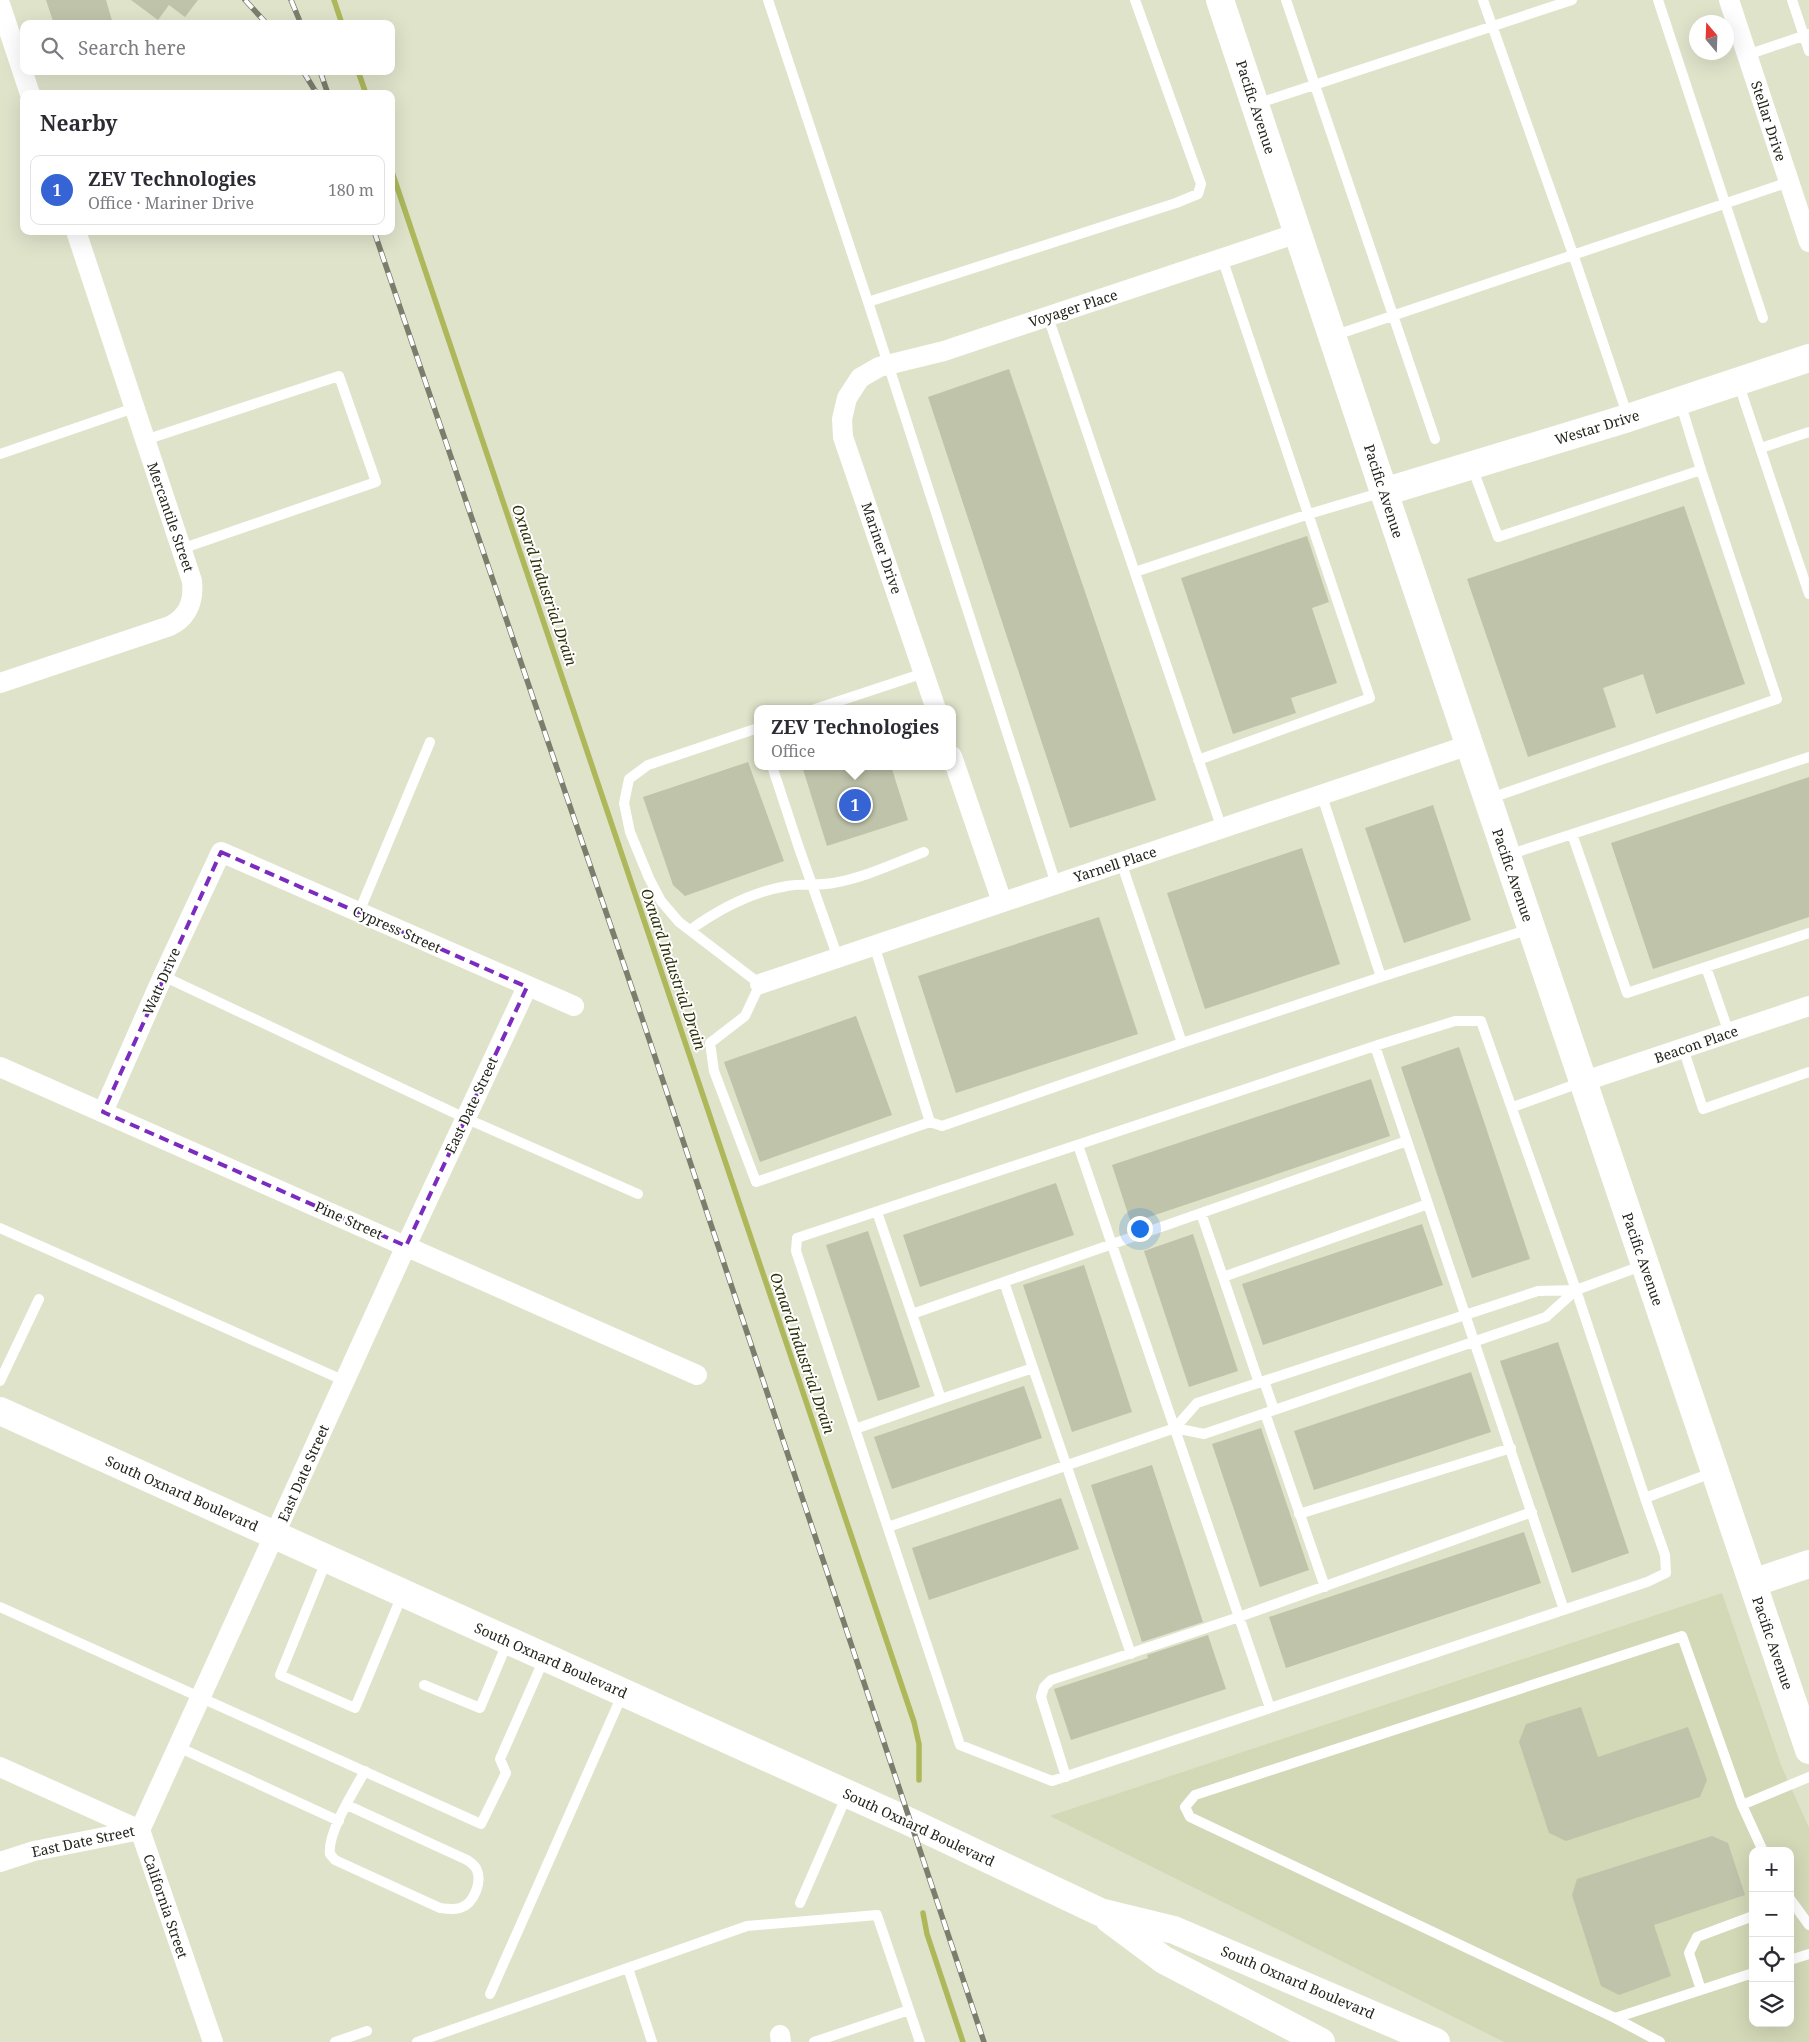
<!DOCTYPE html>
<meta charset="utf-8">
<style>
body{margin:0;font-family:"Noto Serif",serif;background:#f2f2f3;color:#2b2b33}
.controls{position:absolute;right:15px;bottom:15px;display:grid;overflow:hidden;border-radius:10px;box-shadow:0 5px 20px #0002}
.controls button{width:45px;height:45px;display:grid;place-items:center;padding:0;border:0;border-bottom:1px solid #e1e1e2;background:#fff;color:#2b2b33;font:25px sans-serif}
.compass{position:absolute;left:1689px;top:15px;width:45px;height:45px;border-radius:50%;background:#fff;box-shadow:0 5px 20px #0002;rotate:341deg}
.you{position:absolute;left:1139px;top:1228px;width:18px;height:18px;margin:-12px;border:4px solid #fff;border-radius:50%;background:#1a73e8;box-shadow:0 0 0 8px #1a73e833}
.badge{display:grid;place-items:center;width:32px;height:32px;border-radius:50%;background:#3664d4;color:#fff;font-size:16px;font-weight:700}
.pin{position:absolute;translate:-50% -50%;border:2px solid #fff;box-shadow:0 1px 5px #0006}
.popup{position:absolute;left:754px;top:705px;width:202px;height:65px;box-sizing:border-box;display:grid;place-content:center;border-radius:10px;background:#fff;filter:drop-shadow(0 1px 4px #0005);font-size:16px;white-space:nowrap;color:#7c7c81}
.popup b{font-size:19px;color:#2b2b33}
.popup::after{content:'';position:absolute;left:50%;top:100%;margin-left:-10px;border:10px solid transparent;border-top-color:#fff}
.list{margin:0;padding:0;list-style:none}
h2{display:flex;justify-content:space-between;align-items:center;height:65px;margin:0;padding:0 20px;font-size:21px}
h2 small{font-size:16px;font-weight:400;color:#7c7c81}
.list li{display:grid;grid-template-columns:32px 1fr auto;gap:15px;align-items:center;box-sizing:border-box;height:70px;margin:0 10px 10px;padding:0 10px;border:1px solid #e1e1e2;border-radius:10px}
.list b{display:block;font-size:19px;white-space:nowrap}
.list p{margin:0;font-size:16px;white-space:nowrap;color:#7c7c81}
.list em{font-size:16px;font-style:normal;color:#7c7c81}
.icon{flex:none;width:28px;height:28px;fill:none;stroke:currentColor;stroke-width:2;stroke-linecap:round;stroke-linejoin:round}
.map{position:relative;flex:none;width:1809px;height:2042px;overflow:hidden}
.search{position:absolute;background:#fff;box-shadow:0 5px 20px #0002;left:20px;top:20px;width:375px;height:55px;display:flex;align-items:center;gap:12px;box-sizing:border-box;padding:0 18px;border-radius:10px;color:#7c7c81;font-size:19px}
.panel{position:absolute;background:#fff;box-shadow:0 5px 20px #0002;left:20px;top:90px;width:375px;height:145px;border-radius:10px}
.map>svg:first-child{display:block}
.built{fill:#d3d8b7;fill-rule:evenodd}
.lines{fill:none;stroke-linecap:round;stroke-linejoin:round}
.stream{stroke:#aeb85b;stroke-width:5.5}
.building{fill:#bfc3aa}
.lane{stroke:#fff;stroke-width:10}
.street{stroke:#fff;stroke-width:20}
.secondary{stroke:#fff;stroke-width:28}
.primary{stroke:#fff;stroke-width:28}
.rail-casing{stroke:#7b7d6d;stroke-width:5.5}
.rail{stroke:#fff;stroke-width:4;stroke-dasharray:11;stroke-linecap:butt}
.marked{fill:none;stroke:#7b2cbf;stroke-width:4;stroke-dasharray:10 6;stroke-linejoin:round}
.labels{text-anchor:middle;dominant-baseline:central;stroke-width:4;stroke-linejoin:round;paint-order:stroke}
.street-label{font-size:14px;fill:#23241b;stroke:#fff}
.water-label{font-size:15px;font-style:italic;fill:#2e3108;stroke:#fff}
</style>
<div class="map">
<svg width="1809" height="2042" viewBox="0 0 1809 2042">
<rect width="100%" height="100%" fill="#dfe3ca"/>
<path class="built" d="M1722 1593 1781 1765 1809 1828V2042H1504L1050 1816ZM1753 1851H1790V2023H1753Z"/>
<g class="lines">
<path class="stream" d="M334 0 342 24
M358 71 366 94
M391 169 914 1722 919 1744V1780
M923 1913 927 1934 963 2042"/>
</g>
<path class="building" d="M46 0H106L113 24H54Z
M131 0H198L185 17 169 5 158 20Z
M1009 369 1156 800 1070 828 928 397Z
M1684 506 1745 684 1656 714 1643 674 1603 688 1616 727 1528 757 1467 579Z
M1307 536 1329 602 1312 608 1337 683 1291 698 1296 713 1233 734 1181 578Z
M748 762 784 861 685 896 673 885 643 797Z
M802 766H891L908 820 827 846Z
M1809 777V917L1653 969 1611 843Z
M1433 805 1471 920 1404 943 1365 828Z
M1302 848 1340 964 1205 1009 1167 893Z
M1099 917 1138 1034 956 1093 918 976Z
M856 1016 892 1115 760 1162 724 1062Z
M1459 1047 1530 1259 1472 1278 1401 1067Z
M1371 1079 1390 1136 1131 1223 1112 1165Z
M1056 1183 1074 1235 920 1287 903 1235Z
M1422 1224 1443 1285 1263 1345 1242 1284Z
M868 1231 920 1387 878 1401 826 1245Z
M1193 1234 1238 1371 1189 1387 1144 1251Z
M1084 1265 1132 1412 1072 1432 1023 1285Z
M1558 1342 1629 1553 1572 1573 1500 1361Z
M1471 1372 1491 1432 1314 1490 1294 1431Z
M1024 1386 1042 1438 892 1489 874 1437Z
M1261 1428 1309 1570 1260 1587 1212 1444Z
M1152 1465 1203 1622 1142 1642 1091 1485Z
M1061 1498 1079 1549 929 1600 912 1548Z
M1524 1532 1541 1583 1286 1668 1269 1617Z
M1208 1635 1226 1689 1071 1740 1054 1689 1148 1658 1147 1655Z
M1581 1707 1598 1757 1688 1727 1707 1780 1700 1797 1566 1841 1549 1833 1519 1742 1526 1724Z
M1712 1836 1728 1843 1745 1895 1654 1925 1671 1976 1619 1995 1601 1986 1572 1895 1577 1879Z"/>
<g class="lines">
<path class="lane" d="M768 0 868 302
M1286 0 1435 439
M1483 0 1573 254 1628 417
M1658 0 1763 318
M1792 0 1809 51
M1747 55 1809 34
M1256 104 1572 0
M1048 317 1222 829
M1333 336 1789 182
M1738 382 1809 594
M1680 402 1701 470
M145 440 339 376 376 482 181 549
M1761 448 1809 432
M0 454 134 408
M1472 467 1498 537 1701 470 1777 699 1488 799
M1135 572 1309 514 1383 492
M815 709 924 673
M758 728 648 765 629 779 624 803 630 832 649 878 661 901 679 922 760 984 745 1016 710 1043 714 1071 756 1182 930 1122
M1198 760 1370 698 1222 258
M772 766 799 848 838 958
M1572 834 1627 993 1809 933
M1508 855 1809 757
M1056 884 868 302 1176 203 1198 194 1201 184 1135 0
M359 912 430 742
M690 930C719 909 751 892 787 886 802 883 818 886 833 883 864 878 895 863 924 852
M874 945 930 1122 942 1126 1182 1043 1121 862
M1706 967 1729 1033
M163 976 465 1118 638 1194
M1381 977 1530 929
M1182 1043 1381 977 1322 796
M1683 1048 1703 1109 1809 1072
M1513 1107 1582 1082
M1407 1141 1564 1610
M1078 1145 1270 1708
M1201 1213 1223 1277 1428 1204
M0 1228 345 1381
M1223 1277 1259 1383
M1004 1282 1033 1368
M1576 1290 1546 1317 1204 1434 1175 1428 1197 1403 1538 1291 1576 1290 1644 1265
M912 1314 1407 1141 1375 1046
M0 1381 39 1299
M1264 1381 1274 1410
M941 1399 1033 1368 1131 1654
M1265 1413 1325 1587
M855 1429 941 1399 877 1212
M1645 1498 1576 1290 1481 1021H1455L1381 1044 797 1238 796 1251 960 1745 1052 1781 1647 1582 1666 1573 1665 1555 1645 1498 1714 1472
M1299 1514 1511 1448
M888 1527 1175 1428
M327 1559 280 1675 355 1708 403 1593
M0 1607 481 1824 506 1773 500 1759 544 1659
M424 1685 480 1708 508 1641
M178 1747 339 1821
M1066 1777 1041 1697 1044 1687 1051 1680 1239 1617 1532 1512
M347 1805 467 1860C470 1862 474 1865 476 1868 483 1881 474 1904 460 1908 453 1910 447 1909 440 1908L335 1860 330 1854C327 1833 354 1791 365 1771
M1742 1805 1763 1851
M1790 1899 1809 1925
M800 1903 847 1795
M1790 1960 1809 1954
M628 1968 652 2042
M1753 1973 1615 2018 1190 1817 1185 1807 1195 1795 1682 1636 1742 1805 1809 1777
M1701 1990 1689 1953 1697 1937 1753 1916
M490 1994 623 1693
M1615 2018 1660 2042
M335 2042 367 2031
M417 2042 747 1926 877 1915 920 2042
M814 2042 909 2010"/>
<path class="street" d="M1729 0 1809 242
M0 4 30 94
M0 683 170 626C189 616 194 601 192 581L76 231
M936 709 843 437 842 419 847 398 860 378 879 367 944 351 1298 233
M952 756 1002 902
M760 984 1469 745
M0 1067 697 1375
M1582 1082 1809 1006
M103 1112 163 976 221 852 574 1006
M0 1767 140 1830 213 2042
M0 1862 34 1851 140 1830 406 1246 527 987
M780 2035 781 2042"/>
<path class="secondary" d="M1220 0 1384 492 1809 1750
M1384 492 1628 418 1809 358
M1753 1583 1809 1564"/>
<path class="primary" d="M0 1411 910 1822 1100 1912 1174 1930 1436 2042
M1109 1919 1164 1960 1321 2042"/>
<g class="rail-casing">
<path id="rail" d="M245 0 267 24
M291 0 301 24
M303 71 317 94
M320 71 328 94
M374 231 638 1006 984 2042"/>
</g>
<use href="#rail" class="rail"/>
</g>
<path class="marked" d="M221 852 527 987 406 1246 103 1112Z"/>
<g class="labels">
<g class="street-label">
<text transform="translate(1256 107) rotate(72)">Pacific Avenue</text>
<text transform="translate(1769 121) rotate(72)">Stellar Drive</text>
<text transform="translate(1073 308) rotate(-18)">Voyager Place</text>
<text transform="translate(1597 427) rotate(-17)">Westar Drive</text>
<text transform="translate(1384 491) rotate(72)">Pacific Avenue</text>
<text transform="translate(171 517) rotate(71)">Mercantile Street</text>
<text transform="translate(882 548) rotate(71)">Mariner Drive</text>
<text transform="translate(1115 864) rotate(-18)">Yarnell Place</text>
<text transform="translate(1513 875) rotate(71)">Pacific Avenue</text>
<text transform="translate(397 929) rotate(24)">Cypress Street</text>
<text transform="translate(161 981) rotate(-66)">Watt Drive</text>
<text transform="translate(1696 1044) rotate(-19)">Beacon Place</text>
<text transform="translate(471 1105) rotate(-65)">East Date Street</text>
<text transform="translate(349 1220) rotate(24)">Pine Street</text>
<text transform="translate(1643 1259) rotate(71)">Pacific Avenue</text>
<text transform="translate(303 1473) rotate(-66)">East Date Street</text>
<text transform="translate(182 1493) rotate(24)">South Oxnard Boulevard</text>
<text transform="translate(1773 1643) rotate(71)">Pacific Avenue</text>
<text transform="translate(551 1660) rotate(24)">South Oxnard Boulevard</text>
<text transform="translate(919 1827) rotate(25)">South Oxnard Boulevard</text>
<text transform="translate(83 1841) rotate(-12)">East Date Street</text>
<text transform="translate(166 1906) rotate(71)">California Street</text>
<text transform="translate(1298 1982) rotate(23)">South Oxnard Boulevard</text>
</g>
<g class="water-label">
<text transform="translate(545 585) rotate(71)">Oxnard Industrial Drain</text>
<text transform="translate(674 969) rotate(71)">Oxnard Industrial Drain</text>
<text transform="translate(803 1353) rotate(71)">Oxnard Industrial Drain</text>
</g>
</g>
</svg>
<div class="controls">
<button>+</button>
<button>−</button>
<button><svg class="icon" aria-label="locate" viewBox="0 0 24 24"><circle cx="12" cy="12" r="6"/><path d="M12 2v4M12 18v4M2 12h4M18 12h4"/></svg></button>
<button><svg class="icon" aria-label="layers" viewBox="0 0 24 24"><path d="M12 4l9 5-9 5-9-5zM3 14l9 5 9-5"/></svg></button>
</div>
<svg class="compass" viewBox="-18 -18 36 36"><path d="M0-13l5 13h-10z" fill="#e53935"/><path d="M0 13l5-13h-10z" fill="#7c7c81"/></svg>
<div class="you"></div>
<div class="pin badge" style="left:855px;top:805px">1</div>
<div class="popup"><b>ZEV Technologies</b>Office</div>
<div class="search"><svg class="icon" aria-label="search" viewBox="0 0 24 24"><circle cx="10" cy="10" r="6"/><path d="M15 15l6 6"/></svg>Search here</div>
<section class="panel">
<h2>Nearby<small></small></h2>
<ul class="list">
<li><span class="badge">1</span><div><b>ZEV Technologies</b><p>Office · Mariner Drive</p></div><em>180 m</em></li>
</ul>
</section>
</div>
